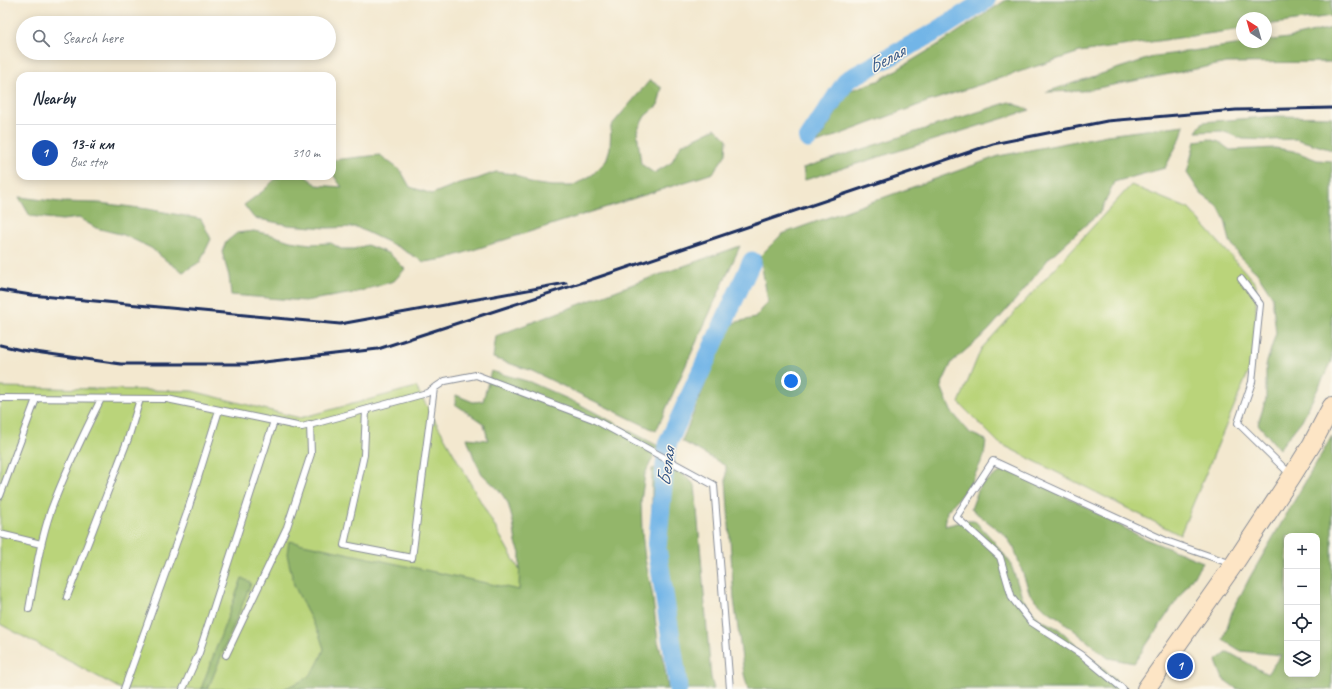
<!DOCTYPE html>
<meta charset="utf-8">
<style>
body{margin:0;font-family:Caveat,sans-serif;background:#f6f6f7;color:#1f2937}
.controls{position:absolute;right:12px;bottom:12px;display:grid;overflow:hidden;border-radius:8px;box-shadow:0 2px 10px #0003}
.controls button{width:36px;height:36px;display:grid;place-items:center;padding:0;border:0;border-bottom:1px solid #e0e1e3;background:#fff;color:#1f2937;font:20px sans-serif}
.compass{position:absolute;left:1236px;top:12px;width:36px;height:36px;border-radius:50%;background:#fff;box-shadow:0 2px 10px #0003;rotate:323deg}
.you{position:absolute;left:791px;top:381px;width:14px;height:14px;margin:-10px;border:3px solid #fff;border-radius:50%;background:#1a73e8;box-shadow:0 0 0 6px #1a73e833}
.badge{display:grid;place-items:center;width:26px;height:26px;border-radius:50%;background:#1f6fb2;color:#fff;font-size:13px;font-weight:700}
.pin{position:absolute;translate:-50% -50%;border:2px solid #fff;box-shadow:0 1px 4px #0006}
.list{margin:0;padding:0;list-style:none}
h2{display:flex;justify-content:space-between;align-items:center;height:52px;margin:0;padding:0 16px;font-size:17px}
h2 small{font-size:13px;font-weight:400;color:#747a83}
.list li{display:grid;grid-template-columns:26px 1fr auto;gap:12px;align-items:center;box-sizing:border-box;height:56px;padding:0 16px;border-top:1px solid #e0e1e3}
.list b{display:block;font-size:15px;white-space:nowrap}
.list p{margin:0;font-size:13px;white-space:nowrap;color:#747a83}
.list em{font-size:13px;font-style:normal;color:#747a83}
.icon{flex:none;width:22px;height:22px;fill:none;stroke:currentColor;stroke-width:2;stroke-linecap:round;stroke-linejoin:round}
.map{position:relative;flex:none;width:1332px;height:689px;overflow:hidden}
.search{position:absolute;background:#fff;box-shadow:0 2px 10px #0003;left:16px;top:16px;width:320px;height:44px;display:flex;align-items:center;gap:10px;box-sizing:border-box;padding:0 14px;border-radius:22px;color:#747a83;font-size:15px}
.panel{position:absolute;background:#fff;box-shadow:0 2px 10px #0003;left:16px;top:72px;width:320px;height:108px;border-radius:12px}
.map>svg:first-child{display:block}
.green{fill:#bad47a;stroke:#6a826c}
.forest{fill:#93b66a;stroke:#577264;fill-rule:evenodd}
.lines{fill:none;stroke-linecap:round;stroke-linejoin:round}
.river{stroke:#72b5e7;stroke-width:19}
.service-casing{stroke:#878c96;stroke-width:8}
.secondary-casing{stroke:#878c96;stroke-width:20}
.service{stroke:#fff;stroke-width:6}
.secondary{stroke:#fde5c5;stroke-width:18}
.rail{stroke:#1b2f5e;stroke-width:3}
.labels{text-anchor:middle;dominant-baseline:central;stroke-width:3;stroke-linejoin:round;paint-order:stroke}
.water-label{font-size:20px;font-style:italic;fill:#355787;stroke:#fbf7ec}
</style>
<div class="map">
<svg width="1332" height="689" viewBox="0 0 1332 689">
<rect width="100%" height="100%" fill="#fbf7ec"/>
<filter id="ink" filterUnits="userSpaceOnUse"><feTurbulence type="fractalNoise" baseFrequency=".025" numOctaves="2"/><feDisplacementMap in="SourceGraphic" scale="8" xChannelSelector="R" yChannelSelector="G"/><feConvolveMatrix kernelMatrix="1 2 1 2 8 2 1 2 1" color-interpolation-filters="sRGB"/></filter>
<filter id="wash" filterUnits="userSpaceOnUse"><feTurbulence type="fractalNoise" baseFrequency=".012" numOctaves="4" result="noise"/><feDisplacementMap in="SourceGraphic" scale="16" xChannelSelector="R" yChannelSelector="G"/><feGaussianBlur stdDeviation="0.9" result="paint"/><feColorMatrix in="noise" values="0 0 0 0 0 0 0 0 0 0 0 0 0 0 0 0 0 1.4 0 .05"/><feComposite in="paint" operator="in"/></filter>
<g filter="url(#wash)">
<rect width="100%" height="100%" fill="#f3e8cf"/>
<path class="green" d="M1131 185 1189 209 1256 284V354L1180 535 999 443 959 403 981 349Z
M0 387 192 391 300 418 416 387 533 594 337 660 303 689H121L0 624Z"/>
<path class="forest" d="M1006 0H1332V16L1266 25V18H1242V29L1080 52 927 102 817 143 851 90 878 81 941 43Z
M1332 28V62L1227 63 1082 91 1046 92 1156 56 1257 42H1266V41L1288 38Z
M650 80 662 88 658 105 645 116 637 131 641 164 654 173 671 163 681 145 716 128 727 139 726 154 713 173 445 259 424 262 398 247 356 227 327 228 288 225 254 218 244 205 263 191 275 179 283 176H305L317 185 342 187C333 175 332 175 332 160L380 155 401 171 410 187 432 194 459 183 477 179 496 172 514 174 529 183 552 186H572L592 175 606 161 610 148 611 126Z
M1009 102 1030 110 805 180 803 168Z
M1277 116 1332 117V150L1296 139 1269 140 1243 139 1222 131 1196 132 1203 122Z
M1184 125 1181 137 1165 168 1114 182 1101 211 1049 258 1025 289 988 331 952 362 941 386 951 411 970 433 986 440 984 456 970 485 947 511 945 526 965 521H975L991 538 1010 562 1023 599 1039 619 1059 629 1120 684 1116 689H748L744 674 734 599 726 480V466L682 441 728 328 736 322 755 318 768 302 760 256 782 234 999 156 1107 135Z
M1210 139 1219 142 1230 150 1275 148 1294 151 1317 160 1332 161V361L1302 420 1279 449 1258 424 1266 399V365L1276 333 1272 296 1257 273 1241 258 1230 241 1225 220 1218 206 1201 194 1187 173 1195 141Z
M19 197 60 202 99 203 148 209 201 219 211 239 200 262 183 272 168 262 151 248 124 235 96 228 79 218 62 220 30 216Z
M254 231 272 235 290 241 310 244 331 243 341 249H354L367 245 390 254 405 269 394 281 354 293 305 301 231 295 229 276 222 252 226 242 237 233Z
M740 246 656 431 532 371 493 358 496 336 636 283Z
M491 371 530 382 579 404 658 446 645 474 641 501 642 532 645 559 652 592 658 641 664 664 668 689H283C309 679 314 675 324 649L319 634 306 610 294 585 287 554 289 541 519 590 520 553 516 543 513 522 508 503 499 490 482 474 474 458 467 438 488 440 484 424 455 404 456 395 473 402 483 401Z
M1332 436V689H1237L1223 679 1216 661 1228 652 1267 674 1281 655 1241 651 1223 640 1232 612 1250 577ZM1287 536H1317V674H1287Z
M672 464 695 485 711 678 714 689H680L681 656 669 602 655 555 652 516V469Z
M1007 468 1060 493 1143 538 1203 562 1134 663 1108 658 1059 618 1045 609 1030 594 1014 548 1005 535 971 509 980 485Z
M242 578 251 583 208 689H201Z"/>
<g class="lines">
<path class="river" d="M808 139 847 80 937 31 986 0
M678 689 677 677 657 548 667 445 752 261"/>
</g>
</g>
<g filter="url(#ink)">
<g class="lines">
<g class="service-casing">
<path id="service" d="M1241 279 1260 304 1252 382 1238 423 1291 475
M0 398 167 399 302 427 427 393 445 381 476 375 593 419 714 485 730 689
M366 410 364 455 344 545 412 558 434 388
M0 496 36 399
M0 534 41 544
M67 597 128 439 140 399
M29 609C35 576 40 542 51 510 65 472 83 435 101 399
M226 655 287 527 311 454 310 424
M124 689 187 513 219 410
M183 689 199 653 274 421
M1123 689 1082 655 1031 622 1012 598 1000 557 956 517 993 461 1166 541 1232 564"/>
</g>
<g class="secondary-casing">
<path id="secondary" d="M1146 689 1234 564 1292 476 1312 444 1332 406"/>
</g>
<use href="#service" class="service"/>
<use href="#secondary" class="secondary"/>
<path class="rail" d="M0 290 31 295 340 324 566 283
M0 345 21 350 121 364H247L378 349 599 277 993 144 1107 121 1236 110 1332 108"/>
</g>
</g>
<g class="labels">
<g class="water-label">
<text transform="translate(886 59) rotate(-29)">Белая</text>
<text transform="translate(666 467) rotate(-82)">Белая</text>
</g>
</g>
</svg>
<div class="controls">
<button>+</button>
<button>−</button>
<button><svg class="icon" aria-label="locate" viewBox="0 0 24 24"><circle cx="12" cy="12" r="6"/><path d="M12 2v4M12 18v4M2 12h4M18 12h4"/></svg></button>
<button><svg class="icon" aria-label="layers" viewBox="0 0 24 24"><path d="M12 4l9 5-9 5-9-5zM3 14l9 5 9-5"/></svg></button>
</div>
<svg class="compass" viewBox="-18 -18 36 36"><path d="M0-13l5 13h-10z" fill="#e53935"/><path d="M0 13l5-13h-10z" fill="#747a83"/></svg>
<div class="you"></div>
<div class="pin badge" style="left:1180px;top:666px;background:#1a4fb4">1</div>
<div class="search"><svg class="icon" aria-label="search" viewBox="0 0 24 24"><circle cx="10" cy="10" r="6"/><path d="M15 15l6 6"/></svg>Search here</div>
<section class="panel">
<h2>Nearby<small></small></h2>
<ul class="list">
<li><span class="badge" style="background:#1a4fb4">1</span><div><b>13-й км</b><p>Bus stop</p></div><em>310 m</em></li>
</ul>
</section>
</div>
